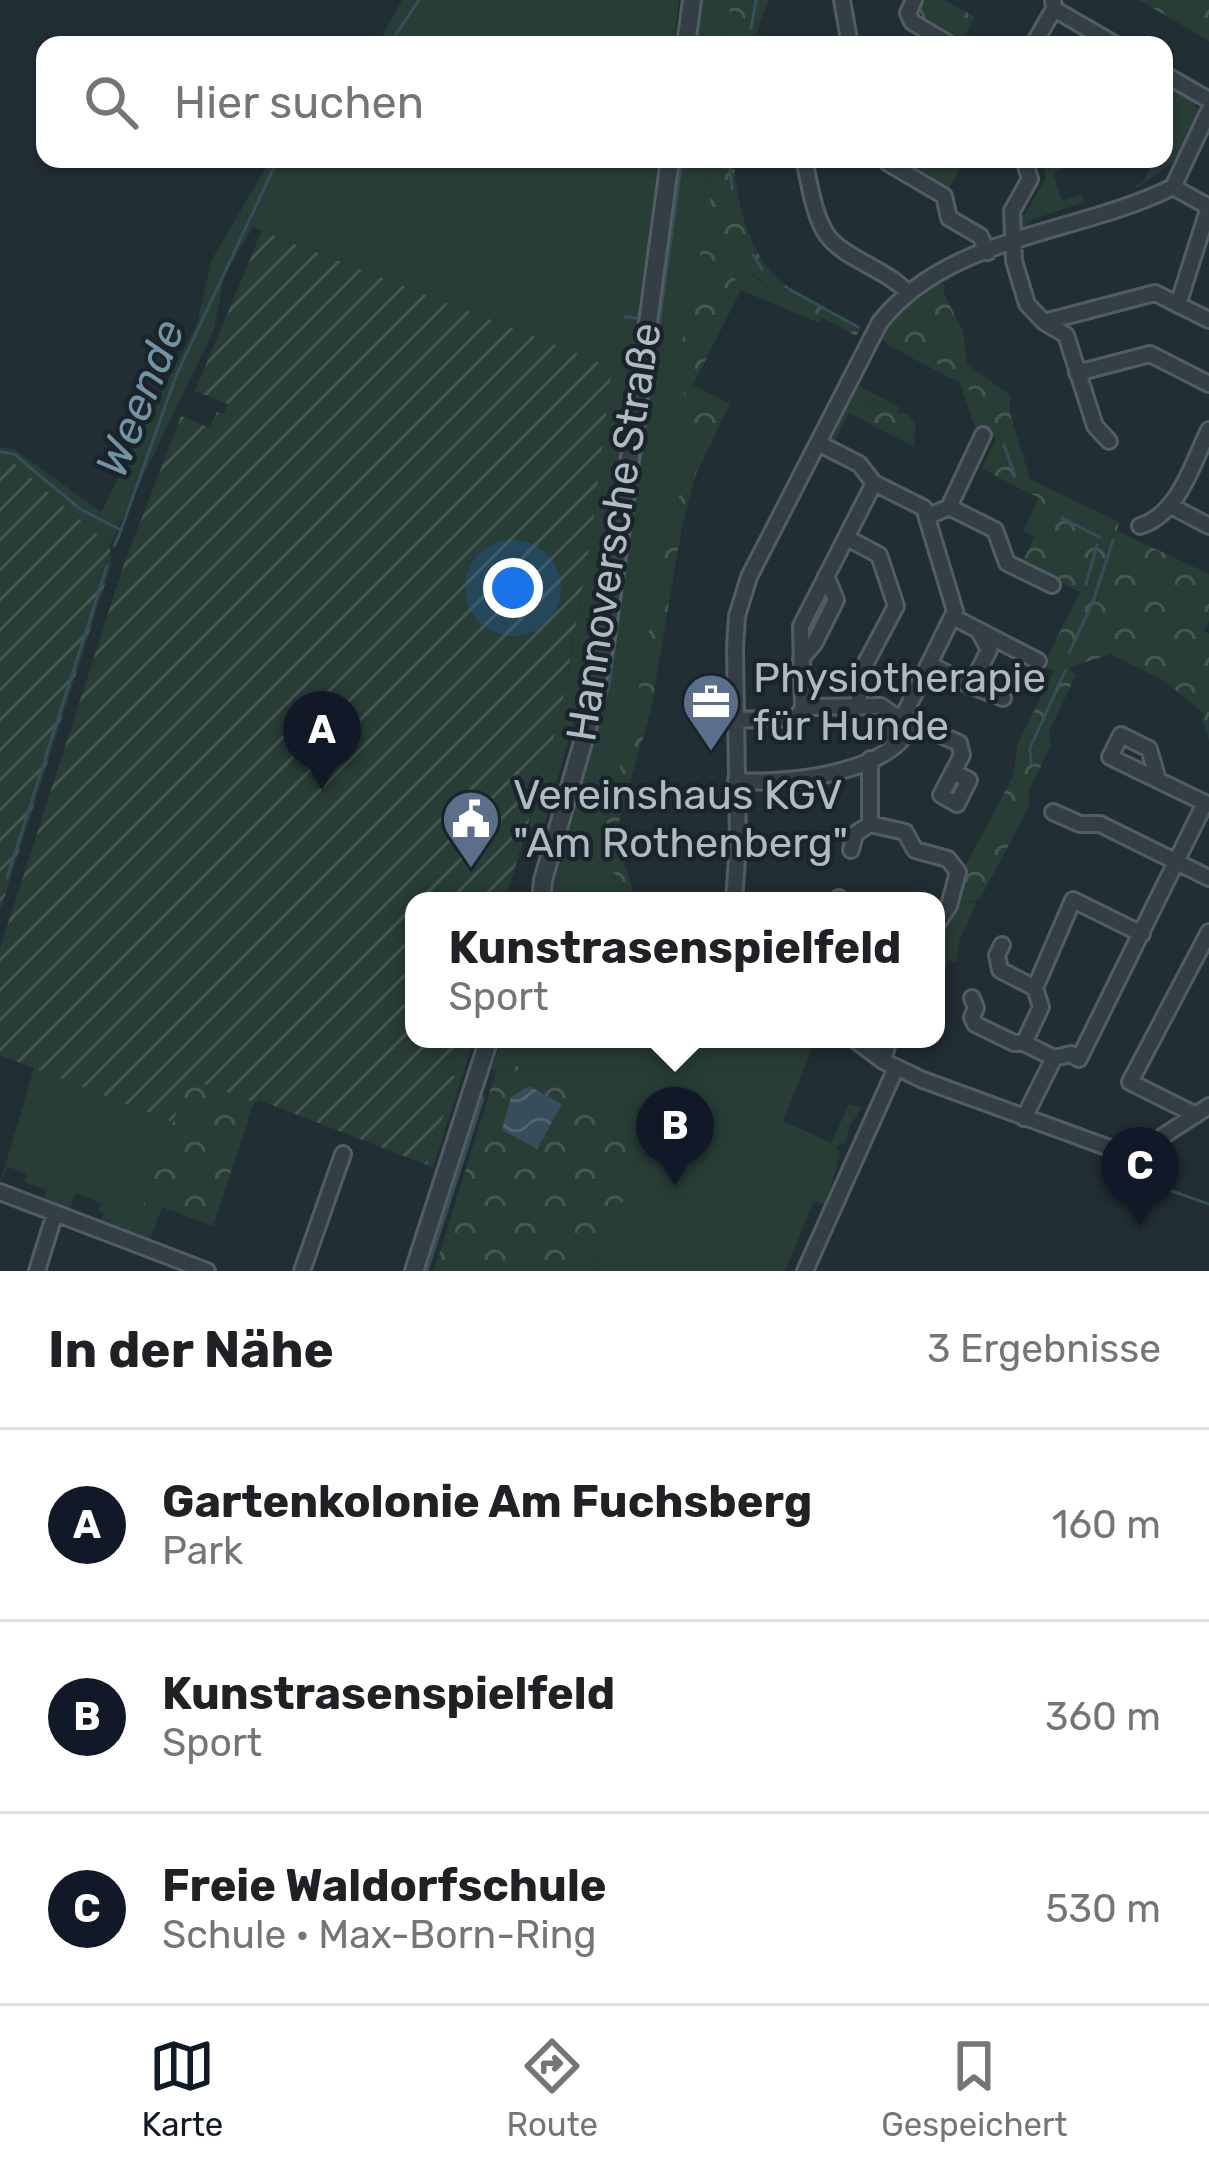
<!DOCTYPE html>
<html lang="de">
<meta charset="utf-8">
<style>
body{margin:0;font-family:Rubik,sans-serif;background:#f6f6f6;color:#202124}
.you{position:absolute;left:513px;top:588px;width:42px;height:42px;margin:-30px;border:9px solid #fff;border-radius:50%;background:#1a73e8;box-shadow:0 0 0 18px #1a73e833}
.badge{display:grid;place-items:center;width:78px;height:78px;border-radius:50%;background:#111827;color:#fff;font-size:39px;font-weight:700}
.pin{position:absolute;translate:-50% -99px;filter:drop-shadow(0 3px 6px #0008)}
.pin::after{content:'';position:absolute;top:63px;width:42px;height:36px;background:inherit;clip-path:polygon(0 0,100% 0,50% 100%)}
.popup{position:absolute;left:405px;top:892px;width:540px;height:156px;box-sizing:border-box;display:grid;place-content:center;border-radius:24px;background:#fff;filter:drop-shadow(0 3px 9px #0005);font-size:39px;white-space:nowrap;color:#757577}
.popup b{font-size:45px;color:#202124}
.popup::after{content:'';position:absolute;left:50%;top:100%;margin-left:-24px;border:24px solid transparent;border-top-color:#fff}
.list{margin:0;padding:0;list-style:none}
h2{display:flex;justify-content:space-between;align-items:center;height:156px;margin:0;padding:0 48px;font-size:51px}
h2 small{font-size:39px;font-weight:400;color:#757577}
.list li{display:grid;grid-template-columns:78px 1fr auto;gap:36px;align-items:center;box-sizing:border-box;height:192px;padding:0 48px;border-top:3px solid #e0e0e0}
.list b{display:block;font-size:45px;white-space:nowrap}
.list p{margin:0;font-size:39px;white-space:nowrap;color:#757577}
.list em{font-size:39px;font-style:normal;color:#757577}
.icon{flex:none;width:66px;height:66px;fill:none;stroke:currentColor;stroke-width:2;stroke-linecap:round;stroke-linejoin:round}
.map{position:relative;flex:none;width:1209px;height:1271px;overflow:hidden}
.search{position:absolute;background:#fff;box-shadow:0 3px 9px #0004;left:36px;right:36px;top:36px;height:132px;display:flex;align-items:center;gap:30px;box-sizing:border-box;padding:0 42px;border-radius:24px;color:#757577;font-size:45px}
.sheet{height:732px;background:#fff}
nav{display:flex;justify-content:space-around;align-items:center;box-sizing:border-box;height:168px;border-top:3px solid #e0e0e0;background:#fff;font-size:33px;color:#757577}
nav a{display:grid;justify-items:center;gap:6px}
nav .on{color:#111827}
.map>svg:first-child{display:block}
.grass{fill:#293d37}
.forest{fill:url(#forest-crowns)}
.garden{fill:url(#garden-furrows)}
.water{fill:url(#water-waves)}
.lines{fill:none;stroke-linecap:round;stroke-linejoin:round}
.stream{stroke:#364e5b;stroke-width:3}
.minor-casing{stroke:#525d63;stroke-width:20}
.tertiary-casing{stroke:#525d63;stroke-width:22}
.minor{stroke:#343f45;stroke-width:14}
.tertiary{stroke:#343f45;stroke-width:16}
.labels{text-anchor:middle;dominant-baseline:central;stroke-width:9;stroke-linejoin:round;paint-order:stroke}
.street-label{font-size:42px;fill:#afbbc2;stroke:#1a242a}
.poi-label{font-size:42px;fill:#afbbc2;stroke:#1a242a;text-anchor:start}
.water-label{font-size:45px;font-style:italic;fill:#7193a4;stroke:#1a242a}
</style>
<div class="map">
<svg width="1209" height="1271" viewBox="0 0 1209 1271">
<defs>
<pattern id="forest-crowns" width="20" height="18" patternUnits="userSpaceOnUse" patternTransform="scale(3)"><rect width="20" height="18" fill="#293d37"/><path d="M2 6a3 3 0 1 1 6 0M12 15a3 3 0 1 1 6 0" fill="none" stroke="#465752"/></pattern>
<pattern id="garden-furrows" width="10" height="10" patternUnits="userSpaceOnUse" patternTransform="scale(3)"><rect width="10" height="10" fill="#293d37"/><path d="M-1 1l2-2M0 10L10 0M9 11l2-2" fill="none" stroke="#465752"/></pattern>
<pattern id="water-waves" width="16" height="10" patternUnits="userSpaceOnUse" patternTransform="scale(3)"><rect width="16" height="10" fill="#364e5b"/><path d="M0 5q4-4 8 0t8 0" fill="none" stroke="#516671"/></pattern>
</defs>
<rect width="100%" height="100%" fill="#212e34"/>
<path class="grass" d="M402 0H679L674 45H377Z
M699 0H731L724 45H694Z
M1164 80 1194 100 1198 112 1177 160 1137 188 1134 186 1142 183 1156 159H1164L1168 139 1164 129 1173 126Z
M271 159H659L592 658 538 846 525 841 569 668 591 537 612 367 253 227 224 277 214 330 110 545 11 461 0 459V447L14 449 101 512 197 323 212 259Z
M678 159H711L710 219 688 297 682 343 686 443 682 486 664 547 634 714 607 818V849L622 901H547V887L604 699Z
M889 159H954L963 164 946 193Z
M1041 159H1086L1053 173 1062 201 1081 194 1085 202 1028 221 1029 224 1017 229V216L1025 214 1046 178Z
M745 268 761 282 822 317 819 323 741 290 734 278Z
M883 334 964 378 983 424 1001 440 992 474 982 468 996 439 975 428 960 383 889 346 881 338Z
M858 385 899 407 898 411 861 399 869 420 909 441 914 438V447L849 413 835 441 869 458 867 463 831 445 830 439Z
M957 897 966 903 977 902 960 939 956 962 948 960 943 976 945 982 939 979 936 984V942L942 919 951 917Z
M460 1039H474L433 1168 427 1165 456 1078 448 1074Z
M502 1039H816L783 1121 831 1143 849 1104 862 1108 849 1127 846 1142 836 1147 840 1154 826 1205 814 1201 785 1271H596L593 1270 651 1137 587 1108 581 1095 514 1065 508 1075 491 1070Z
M34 1068 173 1122 134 1233 101 1221 104 1214 98 1211 101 1203 76 1193 69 1209 44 1199 46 1190 24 1182 27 1174 8 1167 0 1183Z"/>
<path class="forest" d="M731 0H768L753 45H724Z
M917 0H944L975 17 959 45 912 20Z
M1139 0H1209V41Z
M711 159H734C735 198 749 254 779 280 802 299 835 312 861 327L856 336 773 290 745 268 734 277 741 290 693 385 730 404 696 474 682 526 651 709 619 822 620 848 636 901H622L607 849V818L634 714 664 547 682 486 686 443 682 343 688 297 710 219Z
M938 282 945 286 943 292 963 331 967 364 1010 395V413L1030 479 1119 522 1117 531 1209 574V621L1204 631 1209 634V741L1202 719 1206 715 1163 680 1111 654 1068 668 1076 675 1049 731 1051 745 1028 793 1030 805 980 899 966 903 957 897 964 869 1013 776 1018 743 1054 671 1038 662 1039 658 1046 660 1080 592 1013 559 1015 555 1024 559 1035 537 1023 531 1039 498 992 474 1001 440 983 424 964 378 883 334 907 304Z
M860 399 908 415 916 425 914 438 909 441 869 420 856 408Z
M513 1064 581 1095 587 1108 651 1137 593 1269 596 1271H434L496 1072 508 1074Z
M188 1079 254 1102 213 1226 162 1207 150 1240 134 1233Z"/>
<path class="garden" d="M262 231 612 367 591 537 560 716 505 901H414V1039H460L448 1074 456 1077 427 1165 259 1100 257 1103 189 1079 173 1122 0 1055V948L124 564 181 416 210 428 217 412 223 414 228 404 195 391Z
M0 459 11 461 110 545 111 565 0 911Z"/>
<path class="water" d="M529 1086 562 1104 537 1149 502 1130 511 1097Z"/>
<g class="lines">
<path class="stream" d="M751 29 756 0
M384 45 393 39 419 0
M696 45 701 0
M746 45 747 39
M729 159 732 189
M753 255 762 269
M789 289 858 327
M625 317 636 318
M1004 445 1015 476
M0 452 14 454 80 509 121 530 176 376 278 159
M1062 518 1099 537
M114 546 121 531
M1086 584 1097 545
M1069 653 1093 602 1113 540
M1031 762 1030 748 1065 671
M556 864 609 686 682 159
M7 878 107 566
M1172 1191 1209 1204
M427 1271 483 1098"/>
<g class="minor-casing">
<path id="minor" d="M842 0 850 45
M914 0 908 13 912 22 951 45
M1053 0 1054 9 1116 45
M1033 45 1054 9
M1164 74 1209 100
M804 159C809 181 814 217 827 235 843 258 886 269 907 292
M887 159 888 163 944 196 949 218 980 236 988 252
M1024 159 1030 179 1012 211 1014 261 1027 304 1044 322 1066 335 1095 426 1109 441
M1173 187 1209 111
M1173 187 1209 207
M1178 305 1209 207
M1044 322 1155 293 1209 320
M1077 373 1150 354 1209 384
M818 443 859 464 874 483 924 508 955 611 902 719
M1171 506 1209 526
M949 507 995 530 1007 563 1052 585
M927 517 949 507 983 435
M1140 526C1179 514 1192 464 1209 430
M847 538 879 555 896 606 859 676V707
M953 617 1038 661
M801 659 814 644 836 600 826 576
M929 664 971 686 989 650 979 631
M971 686 1003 698
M803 707 801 626 874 483
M735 720 797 718 803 707 881 706 892 714
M893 746 892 714 959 743 962 755 941 795 957 804 969 780 953 772
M870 759V824L905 832 915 850 948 859 958 872 949 906 936 925
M736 781C785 784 889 775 912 724
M1053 812 1080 824H1100L1209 878
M851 850 855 834 870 824
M734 901 738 845 735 647 737 616 749 577 880 322C949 235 1079 234 1173 187
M838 901 839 898
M1002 945 997 955 1000 970 1035 988
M972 998 976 1008 972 1017 975 1024 1014 1043H1024
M854 1039 883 1061 923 1080 1115 1150 1151 1144 1209 1106
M1054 1058 1024 1043 1041 1007 1035 988 1073 900 1142 934
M883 1061 889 1039
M1196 1115 1130 1082 1209 932
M1024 1118 1054 1058 1071 1054 1079 1059 1205 803 1110 757 1121 735 1149 749 1158 780
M0 1192 207 1271
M37 1271 55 1213
M302 1271 343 1154
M805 1271 896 1068"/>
</g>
<g class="tertiary-casing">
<path id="tertiary" d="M686 45 692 0
M541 901 543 880 588 725 605 643 670 159
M414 1271 489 1039"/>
</g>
<use href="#minor" class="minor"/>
<use href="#tertiary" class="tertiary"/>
</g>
<defs>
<g id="office-pin" transform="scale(3)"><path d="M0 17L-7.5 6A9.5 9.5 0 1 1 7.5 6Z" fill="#5c6f8a" stroke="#1a242a"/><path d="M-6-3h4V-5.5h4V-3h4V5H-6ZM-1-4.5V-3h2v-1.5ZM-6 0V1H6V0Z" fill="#fff"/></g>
<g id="civic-pin" transform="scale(3)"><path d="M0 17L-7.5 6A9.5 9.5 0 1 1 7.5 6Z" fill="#5c6f8a" stroke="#1a242a"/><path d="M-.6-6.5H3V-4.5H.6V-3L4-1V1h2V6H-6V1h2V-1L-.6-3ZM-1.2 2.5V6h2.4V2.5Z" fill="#fff"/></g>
</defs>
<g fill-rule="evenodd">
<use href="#office-pin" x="711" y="702"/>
<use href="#civic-pin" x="471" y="819"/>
</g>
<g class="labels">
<g class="street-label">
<text transform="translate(614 532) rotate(-81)">Hannoversche Straße</text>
</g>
<g class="poi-label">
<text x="753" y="678">Physiotherapie<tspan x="753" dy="48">für Hunde</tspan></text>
<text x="513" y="795">Vereinshaus KGV<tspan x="513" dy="48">"Am Rothenberg"</tspan></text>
</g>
<g class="water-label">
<text transform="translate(140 398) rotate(-68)">Weende</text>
</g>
</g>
</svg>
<div class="you"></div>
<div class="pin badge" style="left:322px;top:790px">A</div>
<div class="pin badge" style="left:675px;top:1186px">B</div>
<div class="popup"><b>Kunstrasenspielfeld</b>Sport</div>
<div class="pin badge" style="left:1140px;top:1226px">C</div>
<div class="search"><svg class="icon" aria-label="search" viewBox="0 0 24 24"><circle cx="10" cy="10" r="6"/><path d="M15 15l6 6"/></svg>Hier suchen</div>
</div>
<section class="sheet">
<h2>In der Nähe<small>3 Ergebnisse</small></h2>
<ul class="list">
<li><span class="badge">A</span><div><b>Gartenkolonie Am Fuchsberg</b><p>Park</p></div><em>160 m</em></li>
<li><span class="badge">B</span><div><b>Kunstrasenspielfeld</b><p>Sport</p></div><em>360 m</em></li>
<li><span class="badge">C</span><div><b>Freie Waldorfschule</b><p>Schule · Max-Born-Ring</p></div><em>530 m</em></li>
</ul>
</section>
<nav>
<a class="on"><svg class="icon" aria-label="map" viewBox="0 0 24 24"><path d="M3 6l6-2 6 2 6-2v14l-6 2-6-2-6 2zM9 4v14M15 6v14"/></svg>Karte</a>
<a><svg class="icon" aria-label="directions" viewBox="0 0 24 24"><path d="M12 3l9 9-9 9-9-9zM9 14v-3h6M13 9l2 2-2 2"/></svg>Route</a>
<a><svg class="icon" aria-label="saved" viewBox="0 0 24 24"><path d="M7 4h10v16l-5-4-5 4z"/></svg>Gespeichert</a>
</nav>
